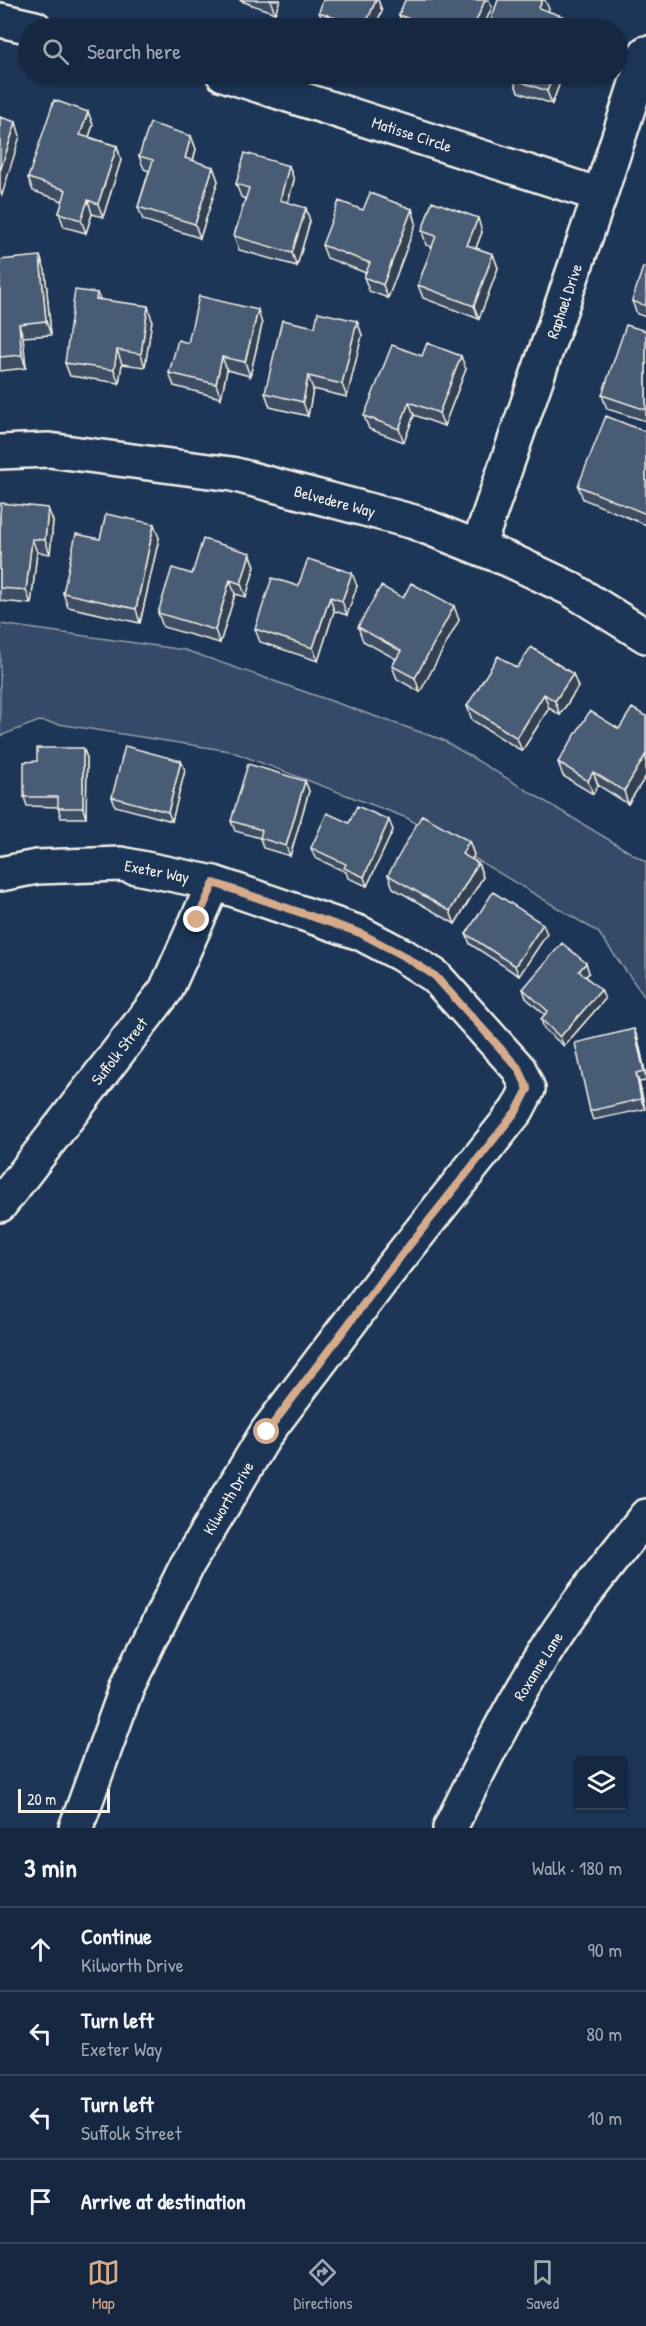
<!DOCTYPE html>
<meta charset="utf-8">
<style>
body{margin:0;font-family:"Patrick Hand",sans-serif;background:#1f3048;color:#f1f3f6}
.controls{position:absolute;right:18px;bottom:18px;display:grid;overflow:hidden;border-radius:6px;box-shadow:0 2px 4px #0004}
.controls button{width:54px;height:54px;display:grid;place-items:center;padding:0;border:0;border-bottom:2px solid #35445a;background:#162841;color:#f1f3f6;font:30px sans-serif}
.scale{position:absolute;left:18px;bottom:15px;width:92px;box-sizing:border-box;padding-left:6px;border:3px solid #f4f1e8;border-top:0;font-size:16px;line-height:21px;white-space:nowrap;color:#f4f1e8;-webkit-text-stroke:4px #1d3557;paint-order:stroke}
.stop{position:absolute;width:18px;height:18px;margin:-14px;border:4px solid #d6ab8b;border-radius:50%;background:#fff}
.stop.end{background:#d6ab8b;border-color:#fff;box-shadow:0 2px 6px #0008}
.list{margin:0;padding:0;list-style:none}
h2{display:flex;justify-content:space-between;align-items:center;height:78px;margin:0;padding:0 24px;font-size:26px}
h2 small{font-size:20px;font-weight:400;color:#9ea6b1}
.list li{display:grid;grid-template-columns:39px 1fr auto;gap:18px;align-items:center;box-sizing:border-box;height:84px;padding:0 24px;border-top:2px solid #35445a}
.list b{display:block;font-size:22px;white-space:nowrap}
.list p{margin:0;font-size:20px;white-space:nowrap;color:#9ea6b1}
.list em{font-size:20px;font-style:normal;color:#9ea6b1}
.icon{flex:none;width:33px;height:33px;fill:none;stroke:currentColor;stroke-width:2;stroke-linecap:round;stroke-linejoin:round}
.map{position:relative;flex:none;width:646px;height:1828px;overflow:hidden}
.search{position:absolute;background:#162841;box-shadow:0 2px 4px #0004;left:18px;right:18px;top:18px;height:66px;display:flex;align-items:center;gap:15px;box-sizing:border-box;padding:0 21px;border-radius:33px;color:#9ea6b1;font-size:22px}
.sheet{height:414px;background:#162841}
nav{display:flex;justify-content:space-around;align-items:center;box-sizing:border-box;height:84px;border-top:2px solid #35445a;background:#162841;font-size:16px;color:#9ea6b1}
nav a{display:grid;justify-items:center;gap:3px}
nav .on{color:#d6ab8b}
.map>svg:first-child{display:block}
.green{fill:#354a67;stroke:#949ea8;stroke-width:1.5}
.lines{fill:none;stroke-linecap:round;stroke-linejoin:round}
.minor-casing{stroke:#f4f1e8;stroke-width:38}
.minor{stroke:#1d3557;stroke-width:33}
.wall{fill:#3e4e64;stroke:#f4f1e8;stroke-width:1.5}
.shaded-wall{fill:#324051;stroke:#f4f1e8;stroke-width:1.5}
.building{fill:#485b74;stroke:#f4f1e8;stroke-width:1.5}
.route{stroke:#d6ab8b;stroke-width:8}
.labels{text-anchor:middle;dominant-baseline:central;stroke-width:4.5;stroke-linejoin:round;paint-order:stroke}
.street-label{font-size:16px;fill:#f4f1e8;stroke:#1d3557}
</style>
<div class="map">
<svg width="646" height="1828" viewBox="0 0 646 1828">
<rect width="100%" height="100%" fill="#1d3557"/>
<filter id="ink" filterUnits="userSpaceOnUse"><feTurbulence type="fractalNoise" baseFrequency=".0167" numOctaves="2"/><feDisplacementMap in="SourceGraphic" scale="12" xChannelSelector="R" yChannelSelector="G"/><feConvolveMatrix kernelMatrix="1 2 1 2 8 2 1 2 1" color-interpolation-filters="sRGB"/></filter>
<g filter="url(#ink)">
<path class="green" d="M0 624 185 650 443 740 646 862V999L598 932 407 818 230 751 39 721 0 736Z"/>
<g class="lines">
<g class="minor-casing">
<path id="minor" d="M0 20 35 28
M223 74 600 195
M0 452 49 450 232 474 414 522 512 561 569 588 646 636
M478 547 600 195 646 53
M0 874 37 867 121 864 214 883 360 933 402 955 435 976 519 1069 528 1089 517 1110 381 1281 267 1432 187 1565 127 1687 76 1828
M0 1205 166 990 214 883
M450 1828C479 1769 508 1711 543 1655 573 1606 611 1561 646 1516"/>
</g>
<use href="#minor" class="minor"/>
</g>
<path class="wall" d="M240 0H280L275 13 241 1Z
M376 0H378L382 11 374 28H333L324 25 319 12Z
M492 7 483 28H404L399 15Z
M452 74H466L464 78Z
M563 74 552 104 518 92 513 79Z
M88 112 93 125 89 137 117 146 121 160 103 217 92 214 86 233 64 227 59 213 63 201 33 191 28 178Z
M191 136 196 149 193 161 213 167 218 181 200 238 143 220 138 207 149 171 144 169 139 156Z
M289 166 294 180 288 203 310 221 297 266 239 250 234 236 245 199 241 197 236 184Z
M412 209 416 223 388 298 369 291 364 277 366 273 327 258 322 245 363 210Z
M422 231 482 232 476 248 493 254 498 268 479 319 423 298 418 285 432 247 426 245Z
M0 260 45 270 51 335 23 337 26 368 0 371Z
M646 268V317L637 314 632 301Z
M97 293 100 299 152 320 145 367 122 364 119 383 70 376 65 363Z
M357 321 362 335 347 397 313 389 308 416 270 407 265 393 315 327Z
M262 324 250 376 227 370 221 398 174 386 169 373 188 343Z
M646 331V421L607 409 602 395Z
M422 356 466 369 444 426 414 415 404 442 369 429 364 416Z
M646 432V525L583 499 578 486Z
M0 515 53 521 50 554 37 552 31 604 0 601Z
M159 538 140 623 68 607 63 593 100 539Z
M250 553 255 566 246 597 235 594 220 643 163 627 158 613 192 574Z
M298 586H357L347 615 334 611 318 661 260 642 255 629Z
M403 598 459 620 420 692 397 679 392 666 396 659 363 641 358 627Z
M517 668 578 687 560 715 549 708 522 751 472 720 467 706Z
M646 716V776L628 804 598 785 593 794 563 776 558 762 619 729Z
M83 748 87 758 86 818H61L58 807 27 806 24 797 37 761Z
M181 761 185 770 172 821 115 806 112 797Z
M305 781 309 791 290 856 263 848 260 838 235 831 231 821Z
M349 823 393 830 367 886 348 878 346 872 315 858 311 848Z
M469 841 474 855 471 860 478 863 483 877 455 924 393 888 388 875Z
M466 934H547L519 976 470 944Z
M586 963 589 973 586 976 605 999 564 1046 544 1029 541 1019 545 1015 526 998 523 989Z
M638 1039 646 1076V1081L639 1082 645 1109 593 1120 590 1111Z"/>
<path class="shaded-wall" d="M270 0H280L275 13Z
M376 0H378L382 11 374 28H364Z
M485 0H489L492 7 483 28H473Z
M542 0H545L549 9 544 21 539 8Z
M573 20 576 28H570Z
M554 74H563L552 104 547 91Z
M88 112 93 125 85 148 80 135Z
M16 122 20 136 2 195 0 190V171Z
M191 136 196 149 190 172 185 158Z
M117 146 121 160 103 217 98 204Z
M289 166 294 180 284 214 280 200Z
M213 167 218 181 200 238 195 224Z
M88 200 92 214 86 233 81 220Z
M306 208 310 221 297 266 292 253Z
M412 209 416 223 388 298 383 285Z
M478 218 482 232 472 258 467 245Z
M493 254 498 268 479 319 474 306Z
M40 256 45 270 51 335 46 321Z
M148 306 152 320 145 367 141 354Z
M258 310 262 324 250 376 245 362Z
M357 321 362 335 347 397 342 384Z
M19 324 23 337 26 368 22 355Z
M117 350 122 364 119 383 114 370Z
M461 356 466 369 444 426 439 413Z
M222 357 227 370 221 398 216 384Z
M308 376 313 389 308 416 303 402Z
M409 402 414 415 404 442 399 429Z
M48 508 53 521 50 554 45 540Z
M154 524 159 538 140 623 136 609Z
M32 539 37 552 31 604 26 590Z
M250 553 255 566 246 597 241 584Z
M352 573 357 586 347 615 342 601Z
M230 580 235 594 220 643 215 630Z
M330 597 334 611 318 661 313 648Z
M454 606 459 620 420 692 415 678Z
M573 674 578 687 560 715 555 701Z
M544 694 549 708 522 751 517 738Z
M83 748 87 758 86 818 83 808Z
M646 754V776L628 804 624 791Z
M181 761 185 770 172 821 168 812Z
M593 772 598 785 593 794 588 781Z
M305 781 309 791 290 856 286 846Z
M389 820 393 830 367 886 364 877Z
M469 841 474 855 467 868 462 854Z
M478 863 483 877 455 924 450 911Z
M543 924 547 934 519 976 515 966Z
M586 963 589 973 582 980 579 971Z
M601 990 605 999 564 1046 560 1037Z
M634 1029 638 1039 646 1078 644 1071Z
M636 1073 639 1082 645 1109 641 1099Z"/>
<path class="building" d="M323 0H376L364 28H362L319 12Z
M405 0H485L473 28H433L399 15Z
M498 0H542L539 8 573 20 570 28H488Z
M515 74H554L547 91 513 79Z
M54 100 88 112 80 135 117 146 98 204 88 200 81 220 59 213 66 190 28 178Z
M0 117 16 122 0 171Z
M150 123 191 136 185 158 213 167 195 224 138 207 153 160 139 156Z
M245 153 289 166 280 200 306 208 292 253 234 236 249 188 236 184Z
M370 193 412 209 383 285 364 277 370 263 322 245 339 201 363 210Z
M432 201 478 218 467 245 493 254 474 306 418 285 436 236 422 231Z
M40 256 46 321 19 324 22 355 0 357V260Z
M643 267 646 268V306L632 301Z
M75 290 97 293 96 299 148 306 141 354 117 350 114 370 65 363Z
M199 296 258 310 245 362 222 357 216 384 169 373 178 340 188 343Z
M318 312 357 321 342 384 308 376 303 402 265 393 282 320 315 327Z
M626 325 646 331V410L602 395Z
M427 343 461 356 439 413 409 402 399 429 364 416 392 345 422 356Z
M606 416 646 432V514L578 486Z
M1 503 48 508 45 540 32 539 26 590 0 588V515Z
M106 514 154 524 136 609 63 593 76 534 100 539Z
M203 539 250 553 241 584 230 580 215 630 158 613 172 568 192 574Z
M308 559 352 573 342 601 330 597 313 648 255 629 272 578 298 586Z
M411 583 454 606 415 678 392 666 401 651 358 627 381 586 403 598Z
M531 647 573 674 555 701 544 694 517 738 467 706 498 656 517 668Z
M632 708 646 716V754L624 791 593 772 588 781 558 762 590 711 619 729Z
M125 746 181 761 168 812 112 797Z
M37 748H83V808H58V797H24V762L37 761Z
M248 764 305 781 286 846 260 838 262 830 231 821Z
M357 806 389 820 364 877 344 868 346 864 311 848 327 813 349 823Z
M422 815 469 841 462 854 478 863 450 911 388 875Z
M493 892 543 924 515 966 466 934Z
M562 943 586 963 579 971 601 990 560 1037 541 1019 548 1011 523 989Z
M634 1029 644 1071 636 1073 641 1099 590 1111 575 1043Z"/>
</g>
<g class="lines" filter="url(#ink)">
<path class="route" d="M197 920 214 883 360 933 402 955 435 976 519 1069 528 1089 517 1110 381 1281 267 1432"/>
</g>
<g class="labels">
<g class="street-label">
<text transform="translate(412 134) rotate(18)">Matisse Circle</text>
<text transform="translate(564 301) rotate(-71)">Raphael Drive</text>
<text transform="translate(335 501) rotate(15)">Belvedere Way</text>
<text transform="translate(157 871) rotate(11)">Exeter Way</text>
<text transform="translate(119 1051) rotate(-52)">Suffolk Street</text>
<text transform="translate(228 1498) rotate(-59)">Kilworth Drive</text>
<text transform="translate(538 1666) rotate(-58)">Roxanne Lane</text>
</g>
</g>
</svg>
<div class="controls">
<button><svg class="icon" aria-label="layers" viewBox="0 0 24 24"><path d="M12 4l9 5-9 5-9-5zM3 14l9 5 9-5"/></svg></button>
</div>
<div class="scale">20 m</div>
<div class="stop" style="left:267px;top:1432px"></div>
<div class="stop end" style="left:197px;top:920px"></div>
<div class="search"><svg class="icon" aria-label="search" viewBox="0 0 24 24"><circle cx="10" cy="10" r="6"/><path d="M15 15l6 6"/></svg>Search here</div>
</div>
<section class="sheet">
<h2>3 min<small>Walk · 180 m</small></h2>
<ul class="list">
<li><svg class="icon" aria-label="ahead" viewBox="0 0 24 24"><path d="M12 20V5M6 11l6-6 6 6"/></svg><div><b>Continue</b><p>Kilworth Drive</p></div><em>90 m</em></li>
<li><svg class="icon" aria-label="left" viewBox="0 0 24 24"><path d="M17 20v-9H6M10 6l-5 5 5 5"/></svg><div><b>Turn left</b><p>Exeter Way</p></div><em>80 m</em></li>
<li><svg class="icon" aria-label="left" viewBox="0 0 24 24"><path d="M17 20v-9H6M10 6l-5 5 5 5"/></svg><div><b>Turn left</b><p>Suffolk Street</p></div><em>10 m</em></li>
<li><svg class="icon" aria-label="arrive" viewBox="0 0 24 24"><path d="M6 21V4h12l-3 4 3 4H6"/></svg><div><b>Arrive at destination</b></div></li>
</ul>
</section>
<nav>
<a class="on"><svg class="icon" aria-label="map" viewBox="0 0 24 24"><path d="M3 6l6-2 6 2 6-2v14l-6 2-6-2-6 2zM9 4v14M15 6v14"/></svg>Map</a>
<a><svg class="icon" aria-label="directions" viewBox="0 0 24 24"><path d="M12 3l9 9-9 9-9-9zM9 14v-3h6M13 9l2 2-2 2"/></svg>Directions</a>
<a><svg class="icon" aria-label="saved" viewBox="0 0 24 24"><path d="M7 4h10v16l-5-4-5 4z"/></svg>Saved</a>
</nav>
